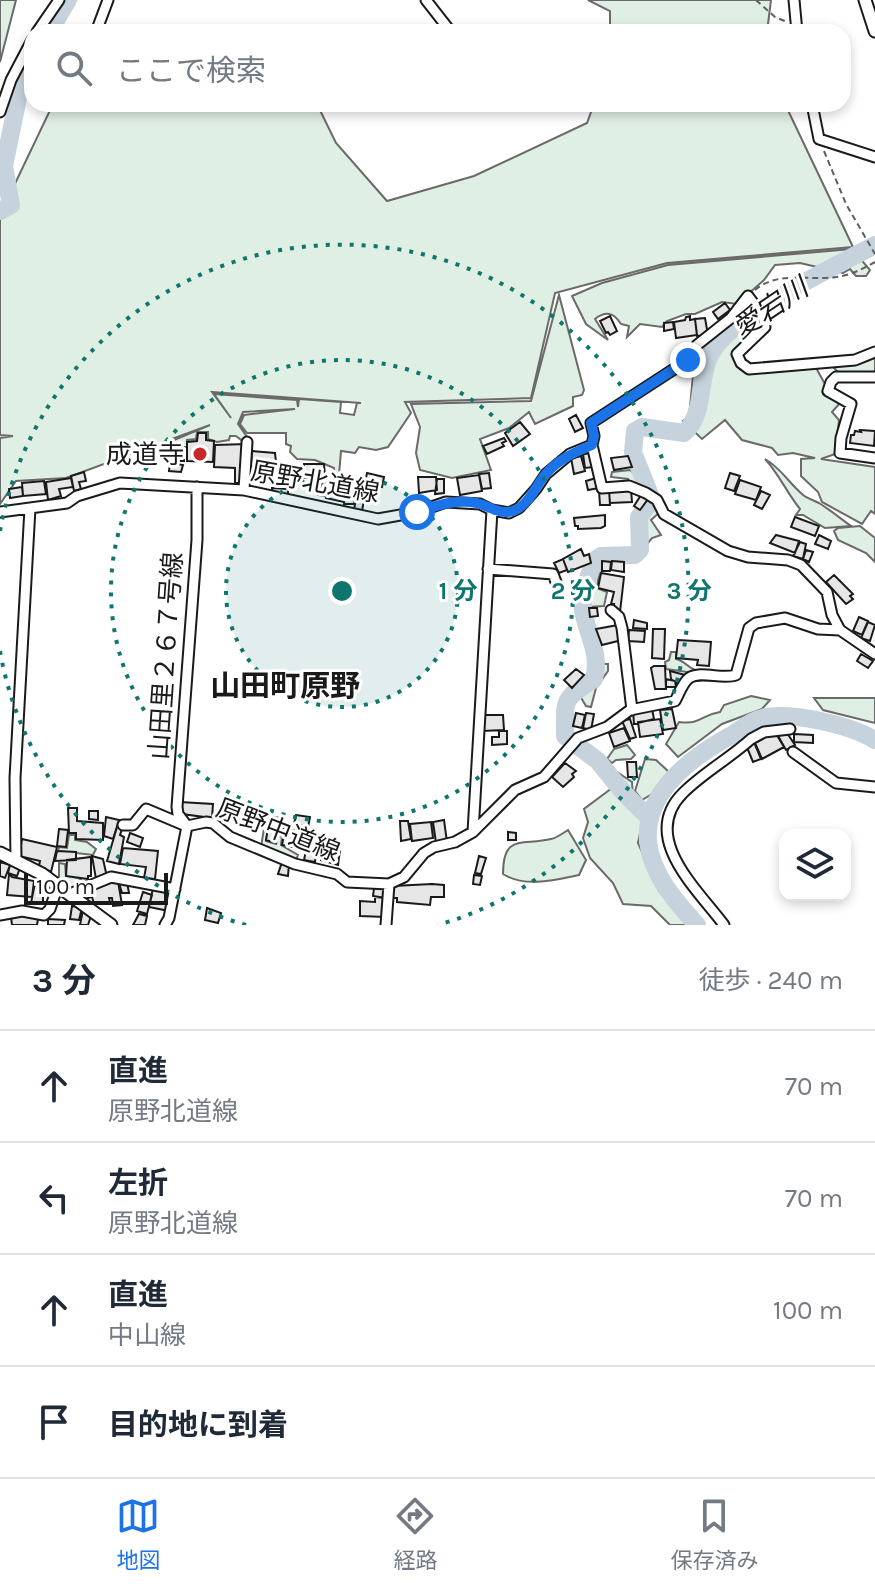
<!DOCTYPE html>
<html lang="ja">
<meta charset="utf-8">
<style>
body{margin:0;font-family:Karla,"Noto Sans JP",sans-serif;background:#f2f2f3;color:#1f2937}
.controls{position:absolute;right:24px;bottom:24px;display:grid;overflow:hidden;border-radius:16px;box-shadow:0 4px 12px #0003}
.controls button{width:72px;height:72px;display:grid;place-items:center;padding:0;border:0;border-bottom:2px solid #e0e1e3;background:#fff;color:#1f2937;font:40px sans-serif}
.scale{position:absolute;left:24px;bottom:20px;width:144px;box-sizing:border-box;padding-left:8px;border:4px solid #1a1a1a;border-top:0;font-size:22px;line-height:28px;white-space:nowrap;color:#1a1a1a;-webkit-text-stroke:6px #fff;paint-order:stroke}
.stop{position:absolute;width:24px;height:24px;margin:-18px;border:6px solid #1a73e8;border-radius:50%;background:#fff}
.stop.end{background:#1a73e8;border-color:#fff;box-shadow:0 2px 8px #0008}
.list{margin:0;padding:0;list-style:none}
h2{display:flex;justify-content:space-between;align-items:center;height:104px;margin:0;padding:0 32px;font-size:34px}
h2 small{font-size:26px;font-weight:400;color:#747a83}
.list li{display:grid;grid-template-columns:52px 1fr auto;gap:24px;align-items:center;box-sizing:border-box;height:112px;padding:0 32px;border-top:2px solid #e0e1e3}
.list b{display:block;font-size:30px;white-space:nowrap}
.list p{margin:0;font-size:26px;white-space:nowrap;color:#747a83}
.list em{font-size:26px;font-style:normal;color:#747a83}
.icon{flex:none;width:44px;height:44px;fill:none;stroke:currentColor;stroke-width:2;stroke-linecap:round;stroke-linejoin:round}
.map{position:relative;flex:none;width:875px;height:925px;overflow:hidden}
.search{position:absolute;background:#fff;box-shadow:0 4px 12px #0003;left:24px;right:24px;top:24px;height:88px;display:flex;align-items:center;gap:20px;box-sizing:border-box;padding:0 28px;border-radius:24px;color:#747a83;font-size:30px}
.sheet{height:552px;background:#fff}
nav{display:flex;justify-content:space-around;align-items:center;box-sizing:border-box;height:112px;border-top:2px solid #e0e1e3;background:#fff;font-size:22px;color:#747a83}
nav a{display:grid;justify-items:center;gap:4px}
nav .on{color:#1a73e8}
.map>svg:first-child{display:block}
.green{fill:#e0efe3;stroke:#6a6a6a;stroke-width:2;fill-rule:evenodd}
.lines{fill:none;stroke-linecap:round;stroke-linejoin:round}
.river{stroke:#c6d2dc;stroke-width:18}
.building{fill:#e6e6e6;stroke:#1a1a1a;stroke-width:2}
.minor-casing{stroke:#1a1a1a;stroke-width:13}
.tertiary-casing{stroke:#1a1a1a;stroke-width:15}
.path{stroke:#5f5f5f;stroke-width:2;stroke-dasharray:6 4;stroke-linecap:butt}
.minor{stroke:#fff;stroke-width:9}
.tertiary{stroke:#fff;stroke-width:11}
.route{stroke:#1a73e8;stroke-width:10}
.ring{fill:none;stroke:#0f766e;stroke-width:4;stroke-dasharray:4 8}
.poi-dot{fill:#c62828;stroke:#fff;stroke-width:3}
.labels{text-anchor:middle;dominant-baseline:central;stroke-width:6;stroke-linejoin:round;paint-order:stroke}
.poi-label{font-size:26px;fill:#1a1a1a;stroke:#fff;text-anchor:end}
.street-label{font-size:26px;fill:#1a1a1a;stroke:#fff}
.water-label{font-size:28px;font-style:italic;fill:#1a1a1a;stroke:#fff}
.quarter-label{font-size:30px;font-weight:bold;fill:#1a1a1a;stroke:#fff}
.centre{fill:#0f766e;stroke:#fff;stroke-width:4}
.ring-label{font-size:24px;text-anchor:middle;font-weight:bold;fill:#0f766e;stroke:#fff;stroke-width:6;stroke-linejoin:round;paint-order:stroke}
</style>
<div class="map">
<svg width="875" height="925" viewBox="0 0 875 925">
<rect width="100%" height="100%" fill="#fff"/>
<path class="green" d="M0 0H16L0 62Z
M588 0H771L767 32H610V11Z
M53 104H317L336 143 387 201 474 176 587 123 594 104H785L853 247 667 263 555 293 531 398 405 402 411 413 388 447 376 450 359 447 355 453 341 451 339 475 334 474V468L315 460 297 459 290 452 291 446 286 444V433H247L240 424 244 415 295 409 243 412 238 424 247 437 245 443 236 436H230L229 440 217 442 208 439V432H197L196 439 187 440V447H171L165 454 160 451 162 445 210 425 66 478 16 481 0 504V438L13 436 0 435V215ZM212 392 361 403H357L354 415 340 413 341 402 299 399 298 407 297 400 214 394 231 418Z
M852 249 870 270 866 276H856L850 269 843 273 800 263 775 265 764 280 737 304 722 302 695 314H686L667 321 662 327 640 324 627 337 629 326 621 324C614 313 606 310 595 319L608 340 586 324 572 296 602 283 668 265Z
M559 295 584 390 582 395 573 397V406L535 424 529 412 509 428 480 439 491 470 452 478 420 470 416 453 420 427 411 404 531 401Z
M738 311 756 332 739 347 741 366H815L831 395 840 403 832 412 839 420 835 454 821 459 875 467V514L871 511 862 524 822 502 818 492 801 476V459L815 458 793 453 778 455 772 448 742 440 725 420 702 439 683 421 689 417 694 365 700 349Z
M875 357V373L838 372 831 365 867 361Z
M630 445 638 446 654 493 630 483 628 479 611 477 612 472 630 470 635 474 628 454Z
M765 459C781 468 788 482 802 494 806 498 813 500 819 503 830 510 840 518 851 526L825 528 803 515H796L800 509C787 493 779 474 765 459Z
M649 500 658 506 660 512 651 520 661 535 652 538 643 549 638 546 636 517Z
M860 526 875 538V562L866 553 838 540 834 531 838 528Z
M600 566 597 588 607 592 604 606 588 607V613L584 608 585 603 590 601V594L585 591 590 576 586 574 588 568Z
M671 652H676V659C685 661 687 667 695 670L694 673 666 669 665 662 669 660Z
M601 664H608V671L596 688 591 707 586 706 580 696 583 689 596 681Z
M751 696 770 700 762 709 722 724 678 757 666 744 679 722C702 725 700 715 720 712L724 705Z
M814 698H875V723L823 710Z
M627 745 635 755 631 759 616 760 612 763 607 759 614 749Z
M645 759 656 760 669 772 657 791 642 800 635 791Z
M599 760 632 782 633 796 618 784Z
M612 788 643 819 638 843 659 891 689 925H670L651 906 623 904 613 883 590 858 583 838 588 822 584 809Z
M266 816H270L266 841 276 844 278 836 282 837 281 845 298 855 296 860 261 847Z
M568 830 586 860 579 875C555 880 525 888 503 874 503 833 522 846 551 839 557 838 563 833 568 830Z
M69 835H75V840L87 842 96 849 93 855 58 851 59 847 67 848Z
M59 863 65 864 66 876 79 878 85 884 74 890 59 879Z"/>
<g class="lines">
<path class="river" d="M49 32 68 0
M0 211 11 205 4 166 23 74 32 60
M649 818 623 792 598 761 565 736C565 699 562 699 594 679 601 653 587 635 583 610 581 593 589 575 595 560L601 556 635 555 640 550 639 517 652 500 633 452 635 431 642 427 684 433C706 414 697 378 711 353 732 315 834 267 875 245
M697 925C676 902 651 874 648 841 644 792 692 757 730 736 740 730 751 720 762 718 790 711 850 725 875 740"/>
</g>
<path class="building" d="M725 303 730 310 718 319 713 312Z
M610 316 617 331 610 335 608 332 606 333 600 321Z
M690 316V320L695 319 697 335 676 338 674 322 685 320 686 317Z
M705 318 708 335 697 336 695 319Z
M673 322 674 329 664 331V323Z
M576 415 583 428 575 432 569 419Z
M520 422 530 434 513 446 505 433Z
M860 430 875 431 874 446 850 443 851 435H854L855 431 861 432Z
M198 433H206V440L214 441 213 462 187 461V442L197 441Z
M504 438 506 441 502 443 504 446 487 454 483 446Z
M246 444 245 483H235V468L214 467 215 445Z
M170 450H184V461H170Z
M252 451 275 453 277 471H273V474L256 473 251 465Z
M590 453 594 467 585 468 583 454Z
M581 456 585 471 574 474 571 458Z
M628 456 632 467 614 470 611 458Z
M170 463 183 465 181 472 169 471Z
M304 464H324L325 477 304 478Z
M84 472 86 481 79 482 81 489 74 491 71 476Z
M367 473 384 477 382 487 365 483Z
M489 473 491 488 482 489 479 474Z
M730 473 740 476 734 491 725 488Z
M479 475 482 491 460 495 457 478Z
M418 477H436L437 490 419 493Z
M71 478 73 487 59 489 61 496 48 500 46 482Z
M596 478 599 488 588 490 586 481Z
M437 479H444V493L435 494Z
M740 480 761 487 756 500 735 494Z
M44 481 46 494 23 496 22 483Z
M321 484 328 485 326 496 318 495Z
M329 485 358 490 354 504H344V502L326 498Z
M22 487 23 496 10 498 9 489Z
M272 488 288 489V496L272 493Z
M631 489 632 502 610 503 609 491Z
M609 490 610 505H600L599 491Z
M761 491 770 495 762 509 754 505Z
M357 495 362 496 364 500 362 511 354 509Z
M641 495 648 499 640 510 634 506Z
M605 515V526L601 528 578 529V526H575L574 518Z
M795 517 819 526 815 536 791 527Z
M776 535 799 541 795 553 770 543Z
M819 535 831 541 828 549 815 544Z
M800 542 806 544 803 559 793 556Z
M581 549 584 556 589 554 591 563 568 572 563 559Z
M806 550 813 552 809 562 803 559Z
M563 559 567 570 559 573 554 563Z
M602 561 611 562 610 571H602Z
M612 561 624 562V572L611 570Z
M601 573 624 577 620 612 613 610 614 604H611L614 592 598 588Z
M834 575 853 594 850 596 853 599 846 604 826 582Z
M589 608H597L598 616 590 617Z
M859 617 868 621 862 635 853 631Z
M634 620 647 623V629L633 628Z
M868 622 875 625 870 641 861 638Z
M618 625 622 640 602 645 596 629Z
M653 629H665L664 659 652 658Z
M629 630 645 631 644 642 628 641Z
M678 640 711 642 709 666 697 665 698 660 676 658Z
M861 654 873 661 868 668 857 661Z
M654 666H665L666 689H655L651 668Z
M576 669 584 675 572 688 564 680Z
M670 671 685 675 681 686 671 679Z
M666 679 675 681 676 687H666Z
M652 709 654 719 634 724 633 711Z
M672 709 676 728 663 730 660 710Z
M576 713 585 715 582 728 573 726Z
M586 713 594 714 591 730 583 728Z
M483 715H503L504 730 482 731Z
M630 719 636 737 630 739 622 721Z
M660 719 663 734 640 737 638 722Z
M624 728 630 741 614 747 609 733Z
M785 730 795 745 786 750 777 734Z
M499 731H507V744L492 745V737H499Z
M775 732 784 747 762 759 755 743Z
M794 734 813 735V743L794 742Z
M754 742 761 759 753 762 746 745Z
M627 762H636L637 777H628Z
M565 763 576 771 572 774 574 777 563 787 552 777Z
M180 802 213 804 212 818 182 814Z
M68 808H77V821L103 823V840L76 839V833H69Z
M89 811H98V820L89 819Z
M296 815 310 817 308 827 294 824Z
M106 817 119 820 113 839 104 836Z
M270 817 281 818 279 827 284 829 283 836 277 834 276 843 266 840Z
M444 820 447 842 436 843 433 822Z
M400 821H408L411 839 401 841Z
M431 822 433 838 412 841 410 824Z
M117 827 122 829 120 835 124 837 119 864 107 861Z
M285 828 309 834 305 849 282 845Z
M59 829 68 830 66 847 57 846Z
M508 832 516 833V840H508Z
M130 833 143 838 140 847 127 842Z
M309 836 318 837 315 862 304 860Z
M22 839 57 847 51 872 39 866 40 861 19 856Z
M323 847 340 850 338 865 321 860Z
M123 848 158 851 155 879 144 878 146 867 120 864Z
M57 851 76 852V860L55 861Z
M92 856 103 859 107 877 96 879Z
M479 856 486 858 481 874 475 873Z
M91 857V876H88V879L66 876 67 860Z
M0 862 10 865 5 878 0 876Z
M282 862 289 864 288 876 278 874Z
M10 865 20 868 17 876 8 873Z
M9 874 12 877 34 881 32 897 7 895Z
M474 875 482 876 480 885 473 884Z
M118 881 122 905 113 906 112 898H109L110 902 94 904 92 897 84 899 82 891Z
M127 882 129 893H122L119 883Z
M35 883 43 885V904L31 903Z
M432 884 444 885V897H431L430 905 397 902V898H393V886Z
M153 888 172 892 169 911 149 907Z
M374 888 387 889 386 898 373 896Z
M143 892 152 895 147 914 137 911Z
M375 897 386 898 385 917 360 916V901L375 902Z
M72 906 82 908 79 920 70 919Z
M207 908 221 913 218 923 205 920Z
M83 910 92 913 88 925H80Z
M139 914 147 916 145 925H133Z
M22 915 38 919 37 925H12L11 917Z
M48 919 65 920 64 925H48Z"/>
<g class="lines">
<g class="minor-casing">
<path id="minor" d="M426 0 451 32
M794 0 797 32
M37 32 59 0
M96 32 108 0
M812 104 819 139 875 157
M0 112 11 80 32 40
M875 377H836L831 382 828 391 851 404 841 438 840 453 875 458
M592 445 594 436 591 423 688 360 697 345 731 318 748 296 763 316 765 327 737 354 741 363 749 369 855 360 875 352
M244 490 247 442
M0 512 67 503 77 496 120 483 244 490 378 519 417 512 446 502 480 504 492 510 509 513 519 508 536 489 546 474 570 454 592 445 602 488 629 486 646 493 657 500 664 514 728 551 748 557 788 560 801 565 827 592 832 615 840 630 875 654
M488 569 553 574 556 582
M611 610 619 617 622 628 632 710
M793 752 836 783 875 787
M123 825H133L146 809 184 825
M187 826 178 814 177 807 197 540V487
M473 832 492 510
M16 861 15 778 30 508
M70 894 111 877 175 889
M0 915 22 911 44 915 50 909 58 885
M165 925 169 918 187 826 206 822 213 823 230 837 295 864 337 874 347 882 389 884 404 877 424 853 434 847 455 842 473 832 515 790 544 777 578 738 607 727 630 710 675 701C679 694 683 682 689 678 701 670 722 680 736 675L749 628 756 623 785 618 818 629 840 630
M386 925 389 884
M724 925C697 889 639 837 683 793 703 773 730 758 751 739L764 732 790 729"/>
</g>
<g class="tertiary-casing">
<path id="tertiary" d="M865 0 875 31
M0 853 42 874 111 925"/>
</g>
<path class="path" d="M756 0 775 17 787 22
M824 151 846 204 875 254
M755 290C781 268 816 284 846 275 857 272 866 267 875 262"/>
<use href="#minor" class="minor"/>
<use href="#tertiary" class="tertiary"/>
</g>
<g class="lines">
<path class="route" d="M417 512C438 505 455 499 477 503 489 506 500 515 513 511 529 505 535 487 545 475 557 460 575 452 592 445L594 436 591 423 688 360"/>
</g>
<circle cx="342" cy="591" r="116" fill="#0f766e" fill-opacity=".12"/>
<g class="ring">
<circle cx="342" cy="591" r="116"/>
<circle cx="342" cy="591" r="231"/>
<path d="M246 925A347 347 0 0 1 0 651M0 531A347 347 0 1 1 438 925"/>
</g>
<circle class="poi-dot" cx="200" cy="454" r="8"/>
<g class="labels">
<g class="poi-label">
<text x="184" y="454">成道寺</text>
</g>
<g class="street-label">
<text transform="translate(315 482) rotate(10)">原野北道線</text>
<text transform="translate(166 656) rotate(-86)">山田里２６７号線</text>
<text transform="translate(278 830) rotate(21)">原野中道線</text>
</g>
<g class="water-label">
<text transform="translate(770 308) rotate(-34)">愛宕川</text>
</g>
<g class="quarter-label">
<text x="285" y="686">山田町原野</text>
</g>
</g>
<circle cx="342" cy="591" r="12" class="centre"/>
<g class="ring-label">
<text x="458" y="599">1 分</text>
<text x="573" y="599">2 分</text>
<text x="689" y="599">3 分</text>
</g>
</svg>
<div class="controls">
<button><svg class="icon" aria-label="layers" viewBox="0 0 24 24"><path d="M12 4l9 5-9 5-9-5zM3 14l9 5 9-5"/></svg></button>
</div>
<div class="scale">100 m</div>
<div class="stop" style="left:417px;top:512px"></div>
<div class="stop end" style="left:688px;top:360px"></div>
<div class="search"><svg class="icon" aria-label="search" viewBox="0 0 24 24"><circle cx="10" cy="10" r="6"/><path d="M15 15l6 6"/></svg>ここで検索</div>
</div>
<section class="sheet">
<h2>3 分<small>徒歩 · 240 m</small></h2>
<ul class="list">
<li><svg class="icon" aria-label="ahead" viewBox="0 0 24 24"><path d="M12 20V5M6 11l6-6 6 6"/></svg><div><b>直進</b><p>原野北道線</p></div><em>70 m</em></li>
<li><svg class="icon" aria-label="left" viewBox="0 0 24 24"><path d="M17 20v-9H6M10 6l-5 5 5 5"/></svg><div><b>左折</b><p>原野北道線</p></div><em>70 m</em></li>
<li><svg class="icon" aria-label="ahead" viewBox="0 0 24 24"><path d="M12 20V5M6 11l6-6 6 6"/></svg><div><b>直進</b><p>中山線</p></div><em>100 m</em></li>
<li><svg class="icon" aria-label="arrive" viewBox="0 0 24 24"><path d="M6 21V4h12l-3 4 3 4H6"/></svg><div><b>目的地に到着</b></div></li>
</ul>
</section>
<nav>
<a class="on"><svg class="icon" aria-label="map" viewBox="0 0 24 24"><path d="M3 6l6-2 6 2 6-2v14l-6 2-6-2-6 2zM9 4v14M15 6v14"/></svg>地図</a>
<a><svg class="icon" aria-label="directions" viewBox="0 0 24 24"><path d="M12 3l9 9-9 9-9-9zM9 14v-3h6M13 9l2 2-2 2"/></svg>経路</a>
<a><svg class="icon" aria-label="saved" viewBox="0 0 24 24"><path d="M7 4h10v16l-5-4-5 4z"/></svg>保存済み</a>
</nav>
